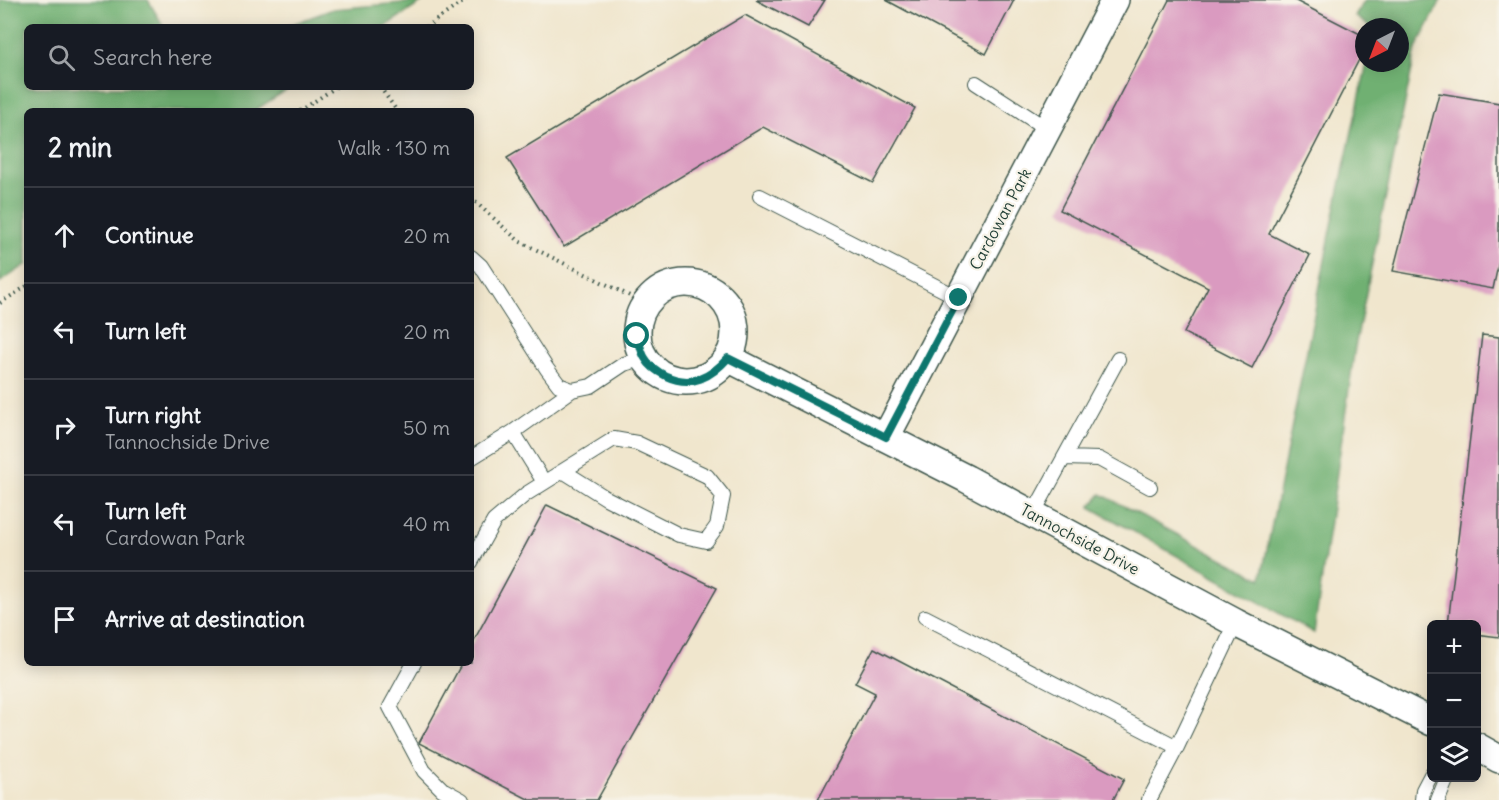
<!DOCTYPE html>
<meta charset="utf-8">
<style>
body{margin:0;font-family:Delius,sans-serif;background:#242831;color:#f1f3f6}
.controls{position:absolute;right:18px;bottom:18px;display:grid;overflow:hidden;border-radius:9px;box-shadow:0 3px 15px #0003}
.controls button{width:54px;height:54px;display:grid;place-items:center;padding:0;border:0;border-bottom:2px solid #363941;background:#171b24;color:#f1f3f6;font:30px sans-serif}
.compass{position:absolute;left:1355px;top:18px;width:54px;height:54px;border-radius:50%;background:#171b24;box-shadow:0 3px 15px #0003;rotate:222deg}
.stop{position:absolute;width:18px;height:18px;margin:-14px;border:4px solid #0f766e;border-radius:50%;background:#fff}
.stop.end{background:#0f766e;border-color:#fff;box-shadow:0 2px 6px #0008}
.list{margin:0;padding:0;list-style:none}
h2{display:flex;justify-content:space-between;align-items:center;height:78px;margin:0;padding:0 24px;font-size:26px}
h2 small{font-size:20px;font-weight:400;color:#9ea1a6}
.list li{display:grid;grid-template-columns:39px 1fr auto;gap:18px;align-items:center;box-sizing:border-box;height:96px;padding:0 24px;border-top:2px solid #363941}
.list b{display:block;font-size:22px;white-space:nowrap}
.list p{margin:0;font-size:20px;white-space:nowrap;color:#9ea1a6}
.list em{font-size:20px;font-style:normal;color:#9ea1a6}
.icon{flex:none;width:33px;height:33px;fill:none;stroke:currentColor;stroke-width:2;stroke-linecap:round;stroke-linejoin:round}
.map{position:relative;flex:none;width:1499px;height:800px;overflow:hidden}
.search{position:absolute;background:#171b24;box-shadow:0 3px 15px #0003;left:24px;top:24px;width:450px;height:66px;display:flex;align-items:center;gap:15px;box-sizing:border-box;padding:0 21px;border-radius:9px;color:#9ea1a6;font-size:22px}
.panel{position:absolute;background:#171b24;box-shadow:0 3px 15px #0003;left:24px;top:108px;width:450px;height:558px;border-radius:9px}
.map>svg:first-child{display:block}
.forest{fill:#6fb072;stroke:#477653;stroke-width:1.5}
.building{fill:#da9ac0}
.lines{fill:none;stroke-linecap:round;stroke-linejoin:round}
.service-casing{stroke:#3e564b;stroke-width:16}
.minor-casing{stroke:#3e564b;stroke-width:30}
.path{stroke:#3e564b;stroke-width:4;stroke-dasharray:1.5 4.5;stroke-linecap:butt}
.service{stroke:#fff;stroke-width:14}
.minor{stroke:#fff;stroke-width:27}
.route{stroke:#0f766e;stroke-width:8}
.labels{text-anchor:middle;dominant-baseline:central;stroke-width:4.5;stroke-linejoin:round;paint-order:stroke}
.street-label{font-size:16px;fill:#1f3d34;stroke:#f7f3e8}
</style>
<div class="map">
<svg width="1499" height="800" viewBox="0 0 1499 800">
<rect width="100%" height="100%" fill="#f7f3e8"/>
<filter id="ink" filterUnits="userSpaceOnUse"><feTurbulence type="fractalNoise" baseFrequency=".0167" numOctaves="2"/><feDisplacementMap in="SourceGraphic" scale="12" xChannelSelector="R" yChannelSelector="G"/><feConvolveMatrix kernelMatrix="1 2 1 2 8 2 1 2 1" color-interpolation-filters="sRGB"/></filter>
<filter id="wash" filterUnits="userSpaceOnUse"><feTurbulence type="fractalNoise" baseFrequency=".008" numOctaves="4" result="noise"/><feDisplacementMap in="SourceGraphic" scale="24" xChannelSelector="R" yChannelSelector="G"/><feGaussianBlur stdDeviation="1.35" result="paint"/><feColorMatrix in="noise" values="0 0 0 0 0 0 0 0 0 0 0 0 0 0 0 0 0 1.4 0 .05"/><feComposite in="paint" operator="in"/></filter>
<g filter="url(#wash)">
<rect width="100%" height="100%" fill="#f0e6cd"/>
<path class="forest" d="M0 0H148L164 27H27V87H291L254 111H27V264L0 282Z
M1365 0H1441L1416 49 1355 347 1314 633 1090 507 1101 494 1261 579 1339 190 1367 63H1400V27H1370L1355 16Z
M424 1 384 27H285L333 9Z"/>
<g id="blocks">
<path class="building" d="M756 0H825L808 27Z
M886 0H1014L986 54Z
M1169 0H1294L1364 36V50L1269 234 1310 255 1252 368 1184 333 1208 287 1060 210Z
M745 15 915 108 873 183 763 127 564 247 507 158Z
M1439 93 1499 103V261L1493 289 1393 271Z
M1482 335 1499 337V637L1476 634V624H1448Z
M547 505 717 588 597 800H530L419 743 462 663H471V646Z
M874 648 1124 779 1113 800H818L875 693 855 683Z"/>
</g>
</g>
<g filter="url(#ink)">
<use href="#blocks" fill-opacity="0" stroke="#3e564b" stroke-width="1.5"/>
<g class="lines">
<g class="service-casing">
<path id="service" d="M976 83 1047 129
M760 196 959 298
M471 257 481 266 547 369 559 385 572 390 591 386 624 364 645 358
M471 458 513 432
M1065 458 1099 459 1150 487
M544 482 513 432 572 390
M1033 514 1118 359
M471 562 494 521 526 494 614 439 637 443 707 476 723 496 717 526 706 541 679 535 606 498 563 471
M925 617 1177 747
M414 663 390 707 424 771 442 789 462 800
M1149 800 1177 747 1236 623
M1422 800 1423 790 1432 773
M1438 800 1447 778"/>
</g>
<g class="minor-casing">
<path id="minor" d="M637 332a49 49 0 1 1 98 0a49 49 0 1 1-98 0Z
M728 358 967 479 1236 623 1432 722
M886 437 1115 0
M1476 746 1499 759"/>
</g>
<path class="path" d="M426 27 466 0
M380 87 397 111
M300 111 336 87
M471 198 519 241 646 304
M0 303 27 286"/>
<use href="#service" class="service"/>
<use href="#minor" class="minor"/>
</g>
</g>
<g class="lines" filter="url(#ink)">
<path class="route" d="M637 336C640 343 641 352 645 358 650 367 658 372 666 376 692 388 711 377 728 358L886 437 959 298"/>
</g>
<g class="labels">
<g class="street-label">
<text transform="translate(1000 219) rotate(-62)">Cardowan Park</text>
<text transform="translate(1080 539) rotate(28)">Tannochside Drive</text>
</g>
</g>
</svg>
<div class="controls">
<button>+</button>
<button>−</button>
<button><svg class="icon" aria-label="layers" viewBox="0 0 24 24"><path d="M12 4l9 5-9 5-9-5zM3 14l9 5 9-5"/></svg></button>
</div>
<svg class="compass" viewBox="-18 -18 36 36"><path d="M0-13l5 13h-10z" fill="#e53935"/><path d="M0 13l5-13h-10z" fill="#9ea1a6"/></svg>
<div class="stop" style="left:637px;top:336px"></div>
<div class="stop end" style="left:959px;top:298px"></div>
<div class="search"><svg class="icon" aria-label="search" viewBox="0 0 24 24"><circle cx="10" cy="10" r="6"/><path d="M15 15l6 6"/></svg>Search here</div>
<section class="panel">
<h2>2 min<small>Walk · 130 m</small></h2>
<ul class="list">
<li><svg class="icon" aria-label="ahead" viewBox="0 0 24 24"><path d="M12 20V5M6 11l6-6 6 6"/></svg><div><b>Continue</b></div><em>20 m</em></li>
<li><svg class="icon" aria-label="left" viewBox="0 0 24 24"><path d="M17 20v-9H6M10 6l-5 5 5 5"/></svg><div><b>Turn left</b></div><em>20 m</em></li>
<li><svg class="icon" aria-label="right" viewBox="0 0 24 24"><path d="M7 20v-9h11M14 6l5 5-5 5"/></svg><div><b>Turn right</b><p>Tannochside Drive</p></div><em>50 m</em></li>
<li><svg class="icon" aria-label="left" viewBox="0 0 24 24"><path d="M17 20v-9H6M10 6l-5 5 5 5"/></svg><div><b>Turn left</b><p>Cardowan Park</p></div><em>40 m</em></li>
<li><svg class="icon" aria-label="arrive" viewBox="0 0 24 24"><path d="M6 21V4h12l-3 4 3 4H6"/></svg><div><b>Arrive at destination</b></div></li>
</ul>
</section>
</div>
